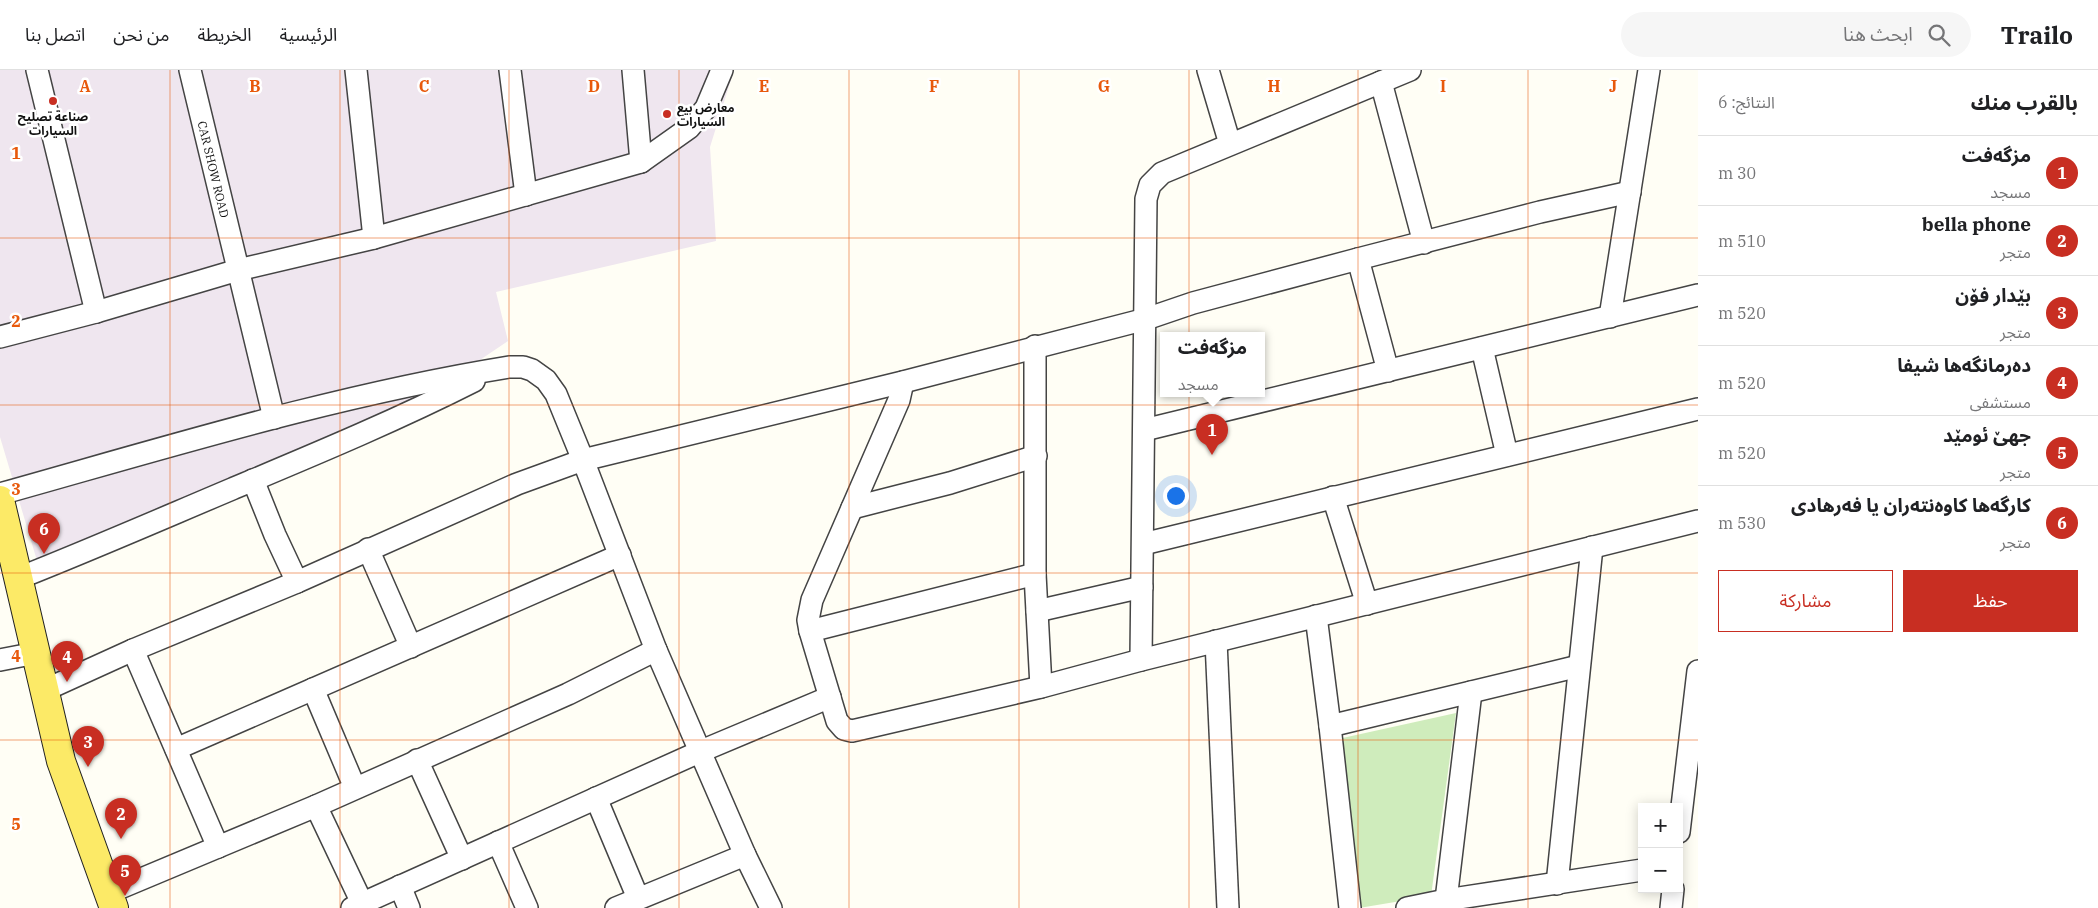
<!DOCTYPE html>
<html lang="ar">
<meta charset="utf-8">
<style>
body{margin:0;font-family:"IBM Plex Serif","Noto Sans Arabic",serif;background:#f6f6f6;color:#202124;direction:rtl}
.controls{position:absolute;right:15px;bottom:15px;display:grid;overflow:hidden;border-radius:0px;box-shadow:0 2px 12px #0003}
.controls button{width:45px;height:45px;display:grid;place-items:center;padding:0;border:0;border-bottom:1px solid #e0e0e0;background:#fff;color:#202124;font:25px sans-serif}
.you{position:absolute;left:1175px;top:425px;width:18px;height:18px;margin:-12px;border:4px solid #fff;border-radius:50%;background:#1a73e8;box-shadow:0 0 0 8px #1a73e833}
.badge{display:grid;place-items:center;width:32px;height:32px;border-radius:50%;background:#c82e22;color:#fff;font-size:16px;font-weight:700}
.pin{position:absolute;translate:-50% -41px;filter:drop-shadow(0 1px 2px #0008)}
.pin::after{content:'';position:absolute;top:26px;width:18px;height:15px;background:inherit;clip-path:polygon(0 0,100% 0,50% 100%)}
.popup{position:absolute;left:1160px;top:262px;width:105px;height:65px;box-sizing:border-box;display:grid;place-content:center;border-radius:0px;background:#fff;filter:drop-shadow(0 1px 4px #0005);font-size:16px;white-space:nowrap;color:#757577}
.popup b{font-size:19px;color:#202124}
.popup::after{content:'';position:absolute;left:50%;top:100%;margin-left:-10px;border:10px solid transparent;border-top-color:#fff}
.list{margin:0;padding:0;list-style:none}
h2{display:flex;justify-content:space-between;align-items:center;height:65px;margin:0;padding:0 20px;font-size:21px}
h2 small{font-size:16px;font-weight:400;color:#757577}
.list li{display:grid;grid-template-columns:32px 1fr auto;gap:15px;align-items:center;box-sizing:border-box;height:70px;padding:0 20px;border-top:1px solid #e0e0e0}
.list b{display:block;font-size:19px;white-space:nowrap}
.list p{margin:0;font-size:16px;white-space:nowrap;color:#757577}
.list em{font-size:16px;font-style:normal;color:#757577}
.actions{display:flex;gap:10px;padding:15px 20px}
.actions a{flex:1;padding:11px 0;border:1px solid #c82e22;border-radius:0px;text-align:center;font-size:18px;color:#c82e22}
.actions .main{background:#c82e22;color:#fff}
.icon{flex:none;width:28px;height:28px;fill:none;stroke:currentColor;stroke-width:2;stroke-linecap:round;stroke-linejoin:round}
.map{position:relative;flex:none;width:1698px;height:838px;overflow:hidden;direction:ltr}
header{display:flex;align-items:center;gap:30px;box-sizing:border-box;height:70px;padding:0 25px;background:#fff;border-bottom:1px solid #e0e0e0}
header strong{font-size:24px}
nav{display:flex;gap:28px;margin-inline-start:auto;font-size:18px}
.search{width:350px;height:45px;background:#f6f6f6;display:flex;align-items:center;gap:12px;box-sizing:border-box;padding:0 18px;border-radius:28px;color:#757577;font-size:19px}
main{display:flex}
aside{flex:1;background:#fff}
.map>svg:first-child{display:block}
.industrial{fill:#efe6ef}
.green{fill:#cfecbc}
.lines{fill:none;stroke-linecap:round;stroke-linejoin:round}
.minor-casing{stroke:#444;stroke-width:24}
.major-casing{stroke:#222;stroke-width:30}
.minor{stroke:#fff;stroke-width:21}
.major{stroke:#fcea67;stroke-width:28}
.grid{fill:none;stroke:#e8590c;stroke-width:1;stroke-opacity:0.55}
.poi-dot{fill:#c82e22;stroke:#fff;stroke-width:2}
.labels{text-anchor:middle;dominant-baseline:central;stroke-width:5;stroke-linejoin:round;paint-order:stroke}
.poi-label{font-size:12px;font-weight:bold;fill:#111;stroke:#fff;text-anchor:start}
.street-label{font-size:12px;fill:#111;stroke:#fff}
.grid-label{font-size:16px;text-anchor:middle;font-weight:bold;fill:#e8590c;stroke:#fff;stroke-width:5;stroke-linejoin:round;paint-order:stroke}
</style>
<header>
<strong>Trailo</strong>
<div class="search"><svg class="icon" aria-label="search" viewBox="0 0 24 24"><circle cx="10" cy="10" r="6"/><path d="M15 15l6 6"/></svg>ابحث هنا</div>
<nav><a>الرئيسية</a><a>الخريطة</a><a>من نحن</a><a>اتصل بنا</a></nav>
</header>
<main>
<aside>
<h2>بالقرب منك<small>النتائج: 6</small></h2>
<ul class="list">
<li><span class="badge">1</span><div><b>مزگەفت</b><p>مسجد</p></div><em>30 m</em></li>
<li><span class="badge">2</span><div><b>bella phone</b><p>متجر</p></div><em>510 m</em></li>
<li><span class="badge">3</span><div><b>بێدار فۆن</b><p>متجر</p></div><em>520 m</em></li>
<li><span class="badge">4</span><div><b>دەرمانگەھا شیفا</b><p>مستشفى</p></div><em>520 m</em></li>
<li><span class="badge">5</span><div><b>جھێ ئومێد</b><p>متجر</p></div><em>520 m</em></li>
<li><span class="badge">6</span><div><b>کارگەھا کاوەنتەران یا فەرهادی</b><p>متجر</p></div><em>530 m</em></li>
</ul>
<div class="actions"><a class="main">حفظ</a><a>مشاركة</a></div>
</aside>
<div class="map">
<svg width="1698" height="838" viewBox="0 0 1698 838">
<rect width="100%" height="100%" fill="#fffef5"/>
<path class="industrial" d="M0 0H734L710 77 716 171 496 222 508 271 406 340 38 494 0 367Z"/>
<path class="green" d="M1456 643 1431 826 1359 838 1338 669Z"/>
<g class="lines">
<g class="minor-casing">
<g id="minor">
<path d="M37 0 96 242"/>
<path id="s1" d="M190 0 274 348"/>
<path d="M356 0 374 168"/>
<path d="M510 0 526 125"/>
<path d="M633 0 641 92"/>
<path d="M1208 0 1230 74"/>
<path d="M1381 12 1424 173"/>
<path d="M1358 189 1388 301"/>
<path d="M1610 247 1649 0"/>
<path d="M0 267 96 242 238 200 374 168 641 92 689 58 706 38 722 0"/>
<path d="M1035 276V504L1041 617"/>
<path d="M1482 278 1507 385"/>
<path d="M903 312 899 330 812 530 808 550 810 561 837 651 844 659 852 661 1041 617 1141 590 1698 451"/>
<path d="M1144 360 1698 225"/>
<path d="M253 410 275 465 297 512"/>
<path d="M0 424C168 377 336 325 509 297H523L532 300 546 310 556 324 583 390 656 580 745 785 771 838"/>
<path d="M1333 427 1367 534"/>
<path d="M852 438 950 413 1036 386"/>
<path d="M1143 474 1698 339"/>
<path d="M368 479 411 577"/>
<path d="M19 508C90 480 161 449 232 419 313 385 395 351 474 311"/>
<path d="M1037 541 1142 517"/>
<path d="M1316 546 1330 656 1350 838"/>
<path d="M810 561 1035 504"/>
<path d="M1216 571 1228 838"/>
<path d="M133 580 218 777"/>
<path d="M0 590 36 583"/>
<path d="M1141 590 1146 129 1150 115 1162 103 1410 0"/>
<path d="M313 619 355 718"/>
<path d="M45 620 133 580 297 512 517 414 583 390 903 312 1146 249 1193 233 1358 189 1540 142 1630 122"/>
<path d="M1330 656 1579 596"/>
<path d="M176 679 620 485"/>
<path d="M417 690 462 789"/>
<path d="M596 728 638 828"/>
<path d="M316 736 362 833"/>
<path d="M1679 762 1698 601"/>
<path d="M498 772 527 838"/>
<path d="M1557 814 1592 477"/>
<path d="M400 816 409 838"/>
<path d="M108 823 316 736 568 624 656 580"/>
<path d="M1446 830 1471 622"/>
<path d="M352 838 699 682 830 627"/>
<path d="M616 838 745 785"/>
<path d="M1407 838 1446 830 1642 800"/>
<path d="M1671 838 1673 819"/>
</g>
</g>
<g class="major-casing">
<path id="major" d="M0 430 61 691 114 838"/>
</g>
<use href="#minor" class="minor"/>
<use href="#major" class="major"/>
</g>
<path class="grid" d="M170 0V838M340 0V838M509 0V838M679 0V838M849 0V838M1019 0V838M1189 0V838M1358 0V838M1528 0V838M0 168H1698M0 335H1698M0 503H1698M0 670H1698"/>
<g class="poi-dot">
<circle cx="53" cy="31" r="5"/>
<circle cx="667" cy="44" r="5"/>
</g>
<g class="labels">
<g class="poi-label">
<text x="677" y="37">معارض بيع<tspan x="677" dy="14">السيارات</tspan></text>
<text x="53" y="46" text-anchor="middle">صناعة تصليح<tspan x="53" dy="14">السيارات</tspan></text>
</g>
<g class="street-label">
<text stroke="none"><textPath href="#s1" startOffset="102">CAR SHOW ROAD</textPath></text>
</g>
</g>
<g class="grid-label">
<text x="85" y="22">A</text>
<text x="255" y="22">B</text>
<text x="424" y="22">C</text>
<text x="594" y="22">D</text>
<text x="764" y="22">E</text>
<text x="934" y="22">F</text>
<text x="1104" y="22">G</text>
<text x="1274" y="22">H</text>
<text x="1443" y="22">I</text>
<text x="1613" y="22">J</text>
<text x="16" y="89">1</text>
<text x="16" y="257">2</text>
<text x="16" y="425">3</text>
<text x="16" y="592">4</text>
<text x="16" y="760">5</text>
</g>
</svg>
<div class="controls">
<button>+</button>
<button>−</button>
</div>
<div class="you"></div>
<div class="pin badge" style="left:1212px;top:385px">1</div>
<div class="popup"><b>مزگەفت</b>مسجد</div>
<div class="pin badge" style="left:121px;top:769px">2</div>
<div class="pin badge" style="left:88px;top:697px">3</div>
<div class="pin badge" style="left:67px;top:612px">4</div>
<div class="pin badge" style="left:125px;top:826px">5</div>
<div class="pin badge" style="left:44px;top:484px">6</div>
</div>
</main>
